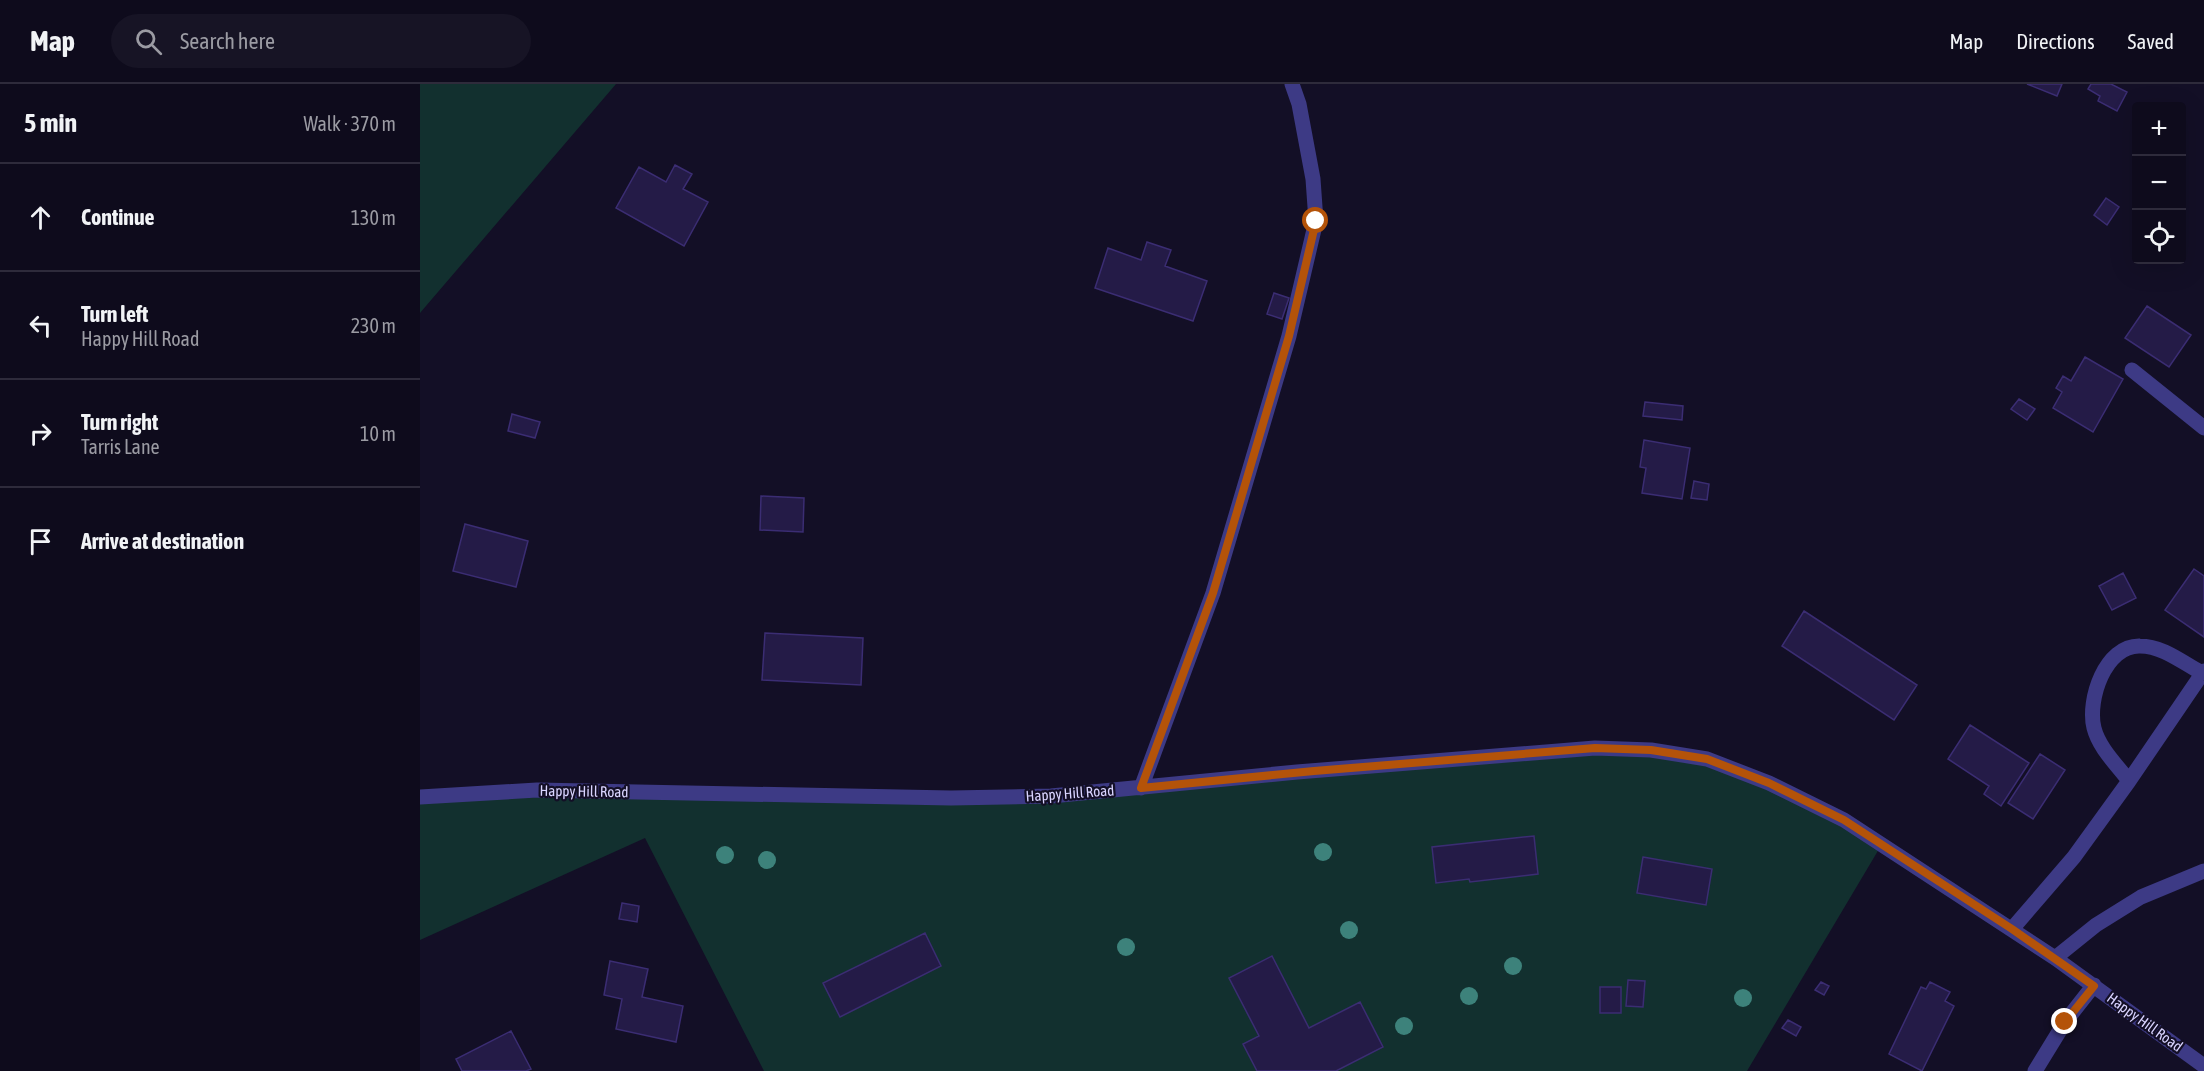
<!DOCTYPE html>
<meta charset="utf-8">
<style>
body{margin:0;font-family:"Asap Condensed",sans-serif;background:#171425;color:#f1f3f6}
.controls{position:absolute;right:18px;top:18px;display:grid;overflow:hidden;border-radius:6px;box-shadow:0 6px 24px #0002}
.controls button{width:54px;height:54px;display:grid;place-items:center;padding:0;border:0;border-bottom:2px solid #2e2b3b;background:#0e0b1c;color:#f1f3f6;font:30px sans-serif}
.stop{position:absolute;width:18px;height:18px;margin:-14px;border:4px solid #b45309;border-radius:50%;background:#fff}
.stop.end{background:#b45309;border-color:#fff;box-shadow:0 2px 6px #0008}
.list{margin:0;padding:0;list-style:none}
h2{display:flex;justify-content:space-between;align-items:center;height:78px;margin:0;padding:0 24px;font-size:26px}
h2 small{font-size:20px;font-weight:400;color:#9b9ba3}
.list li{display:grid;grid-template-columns:39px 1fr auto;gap:18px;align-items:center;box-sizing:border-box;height:108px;padding:0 24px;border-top:2px solid #2e2b3b}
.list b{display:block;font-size:22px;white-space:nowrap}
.list p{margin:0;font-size:20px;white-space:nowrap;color:#9b9ba3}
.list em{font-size:20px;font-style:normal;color:#9b9ba3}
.icon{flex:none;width:33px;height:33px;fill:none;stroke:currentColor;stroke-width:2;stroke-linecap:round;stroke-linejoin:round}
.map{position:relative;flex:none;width:1784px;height:987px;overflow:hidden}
header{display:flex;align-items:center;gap:36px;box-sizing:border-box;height:84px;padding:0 30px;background:#0e0b1c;border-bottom:2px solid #2e2b3b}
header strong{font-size:28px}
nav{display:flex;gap:33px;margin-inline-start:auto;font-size:21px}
.search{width:420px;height:54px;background:#171425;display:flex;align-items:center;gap:15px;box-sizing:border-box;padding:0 21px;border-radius:33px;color:#9b9ba3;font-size:22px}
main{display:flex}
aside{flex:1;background:#0e0b1c}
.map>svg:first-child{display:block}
.green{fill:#12302f}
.building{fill:#241b47;stroke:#3b2d73;stroke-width:1.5}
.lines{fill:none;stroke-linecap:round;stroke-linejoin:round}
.minor{stroke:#3d3a85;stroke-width:15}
.tree{fill:#3d827b}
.route{stroke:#b45309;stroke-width:8}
.labels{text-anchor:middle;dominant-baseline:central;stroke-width:4.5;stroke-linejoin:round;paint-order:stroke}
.street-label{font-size:15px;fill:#d9d4ff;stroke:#130f26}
</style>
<header>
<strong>Map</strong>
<div class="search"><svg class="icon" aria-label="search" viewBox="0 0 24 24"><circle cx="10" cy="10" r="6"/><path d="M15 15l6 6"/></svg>Search here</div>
<nav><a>Map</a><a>Directions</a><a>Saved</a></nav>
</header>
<main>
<aside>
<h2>5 min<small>Walk · 370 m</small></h2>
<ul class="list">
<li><svg class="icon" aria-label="ahead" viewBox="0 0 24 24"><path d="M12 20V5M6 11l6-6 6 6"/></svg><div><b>Continue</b></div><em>130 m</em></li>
<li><svg class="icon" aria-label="left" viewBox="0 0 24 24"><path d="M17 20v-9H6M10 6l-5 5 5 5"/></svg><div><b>Turn left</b><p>Happy Hill Road</p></div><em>230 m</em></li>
<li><svg class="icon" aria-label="right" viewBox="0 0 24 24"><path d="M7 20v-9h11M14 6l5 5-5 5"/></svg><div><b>Turn right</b><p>Tarris Lane</p></div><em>10 m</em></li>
<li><svg class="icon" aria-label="arrive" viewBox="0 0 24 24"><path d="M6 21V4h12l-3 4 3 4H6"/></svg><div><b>Arrive at destination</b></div></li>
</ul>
</aside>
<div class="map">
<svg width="1784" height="987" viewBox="0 0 1784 987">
<rect width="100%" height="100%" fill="#130f26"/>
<path class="green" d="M0 0H196L0 229Z
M1175 664 1287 675 1462 760 1327 987H344L225 754 0 856V713L531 714Z"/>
<path class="building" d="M1607 0H1642L1637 12Z
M1671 0H1691L1707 8 1697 27 1678 17 1680 12 1668 5Z
M255 81 272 90 263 105 288 118 264 162 196 124 219 83 246 98Z
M1686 114 1699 123 1687 141 1674 131Z
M727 158 751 166 745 182 787 197 773 237 675 204 688 164 721 176Z
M854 209 869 214 862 235 847 230Z
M1727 222 1771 251 1749 283 1705 254Z
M1665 273 1703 295 1673 348 1633 324 1642 308 1636 304 1643 292 1651 297Z
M1599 315 1615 325 1607 336 1591 325Z
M1225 318 1263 322 1262 336 1223 332Z
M92 330 120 338 115 354 88 347Z
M1224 356 1270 364 1262 415 1222 409 1226 384 1220 383Z
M1274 397 1289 400 1287 416 1271 414Z
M341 412 384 414 383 448 340 446Z
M45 440 108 457 96 503 33 487Z
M1774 485 1784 492V553L1745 526Z
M1703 489 1716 514 1692 526 1679 502Z
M1384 527 1497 601 1474 636 1362 562Z
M345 549 443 554 441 601 342 596Z
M1550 641 1609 679 1581 722 1564 710 1569 702 1528 675Z
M1620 670 1645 686 1613 735 1588 719Z
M1114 752 1118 790 1050 798 1049 795 1016 799 1012 763Z
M1223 773 1292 785 1286 821 1217 809Z
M202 819 219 822 217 838 199 835Z
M505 849 521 882 420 933 403 899Z
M852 872 889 944 940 918 963 963 916 987H837L823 960 839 952 809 894Z
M190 877 228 885 222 913 263 922 256 958 196 945 202 915 184 911Z
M1208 896 1225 897 1223 923 1206 922Z
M1401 898 1409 902 1404 911 1395 906Z
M1510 898 1530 908 1525 917 1534 922 1502 987 1469 970 1501 903 1506 905Z
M1180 903H1201V929H1180Z
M1368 936 1381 943 1376 952 1362 944Z
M91 947 111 985 106 987H42L36 975Z"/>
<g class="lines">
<path class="minor" d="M1712 286 1784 344
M1709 697C1697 681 1679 664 1674 644 1667 616 1685 561 1720 562 1743 562 1763 579 1782 589
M721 704 793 509 869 252 896 137 893 95 879 20 872 0
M0 713 117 706 531 714 631 712 877 688 1175 664 1231 666 1287 675 1349 699 1424 736 1635 874 1784 982
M1592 845 1654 773 1709 697 1784 587
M1635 874 1676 841 1721 813 1784 787
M1615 987 1645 938 1674 901"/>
</g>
<g class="tree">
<circle cx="903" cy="768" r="9"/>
<circle cx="305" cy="771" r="9"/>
<circle cx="347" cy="776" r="9"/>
<circle cx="929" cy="846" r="9"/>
<circle cx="706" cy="863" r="9"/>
<circle cx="1093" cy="882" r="9"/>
<circle cx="1049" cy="912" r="9"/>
<circle cx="1323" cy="914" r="9"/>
<circle cx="984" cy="942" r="9"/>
</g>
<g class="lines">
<path class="route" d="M896 137 869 252 793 509 721 704 894 687 1175 664 1231 666 1287 675 1349 699 1424 736 1592 845 1674 902 1645 938"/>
</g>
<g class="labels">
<g class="street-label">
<text transform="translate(164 707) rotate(1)">Happy Hill Road</text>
<text transform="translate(650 709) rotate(-4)">Happy Hill Road</text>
<text transform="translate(1725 938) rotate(36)">Happy Hill Road</text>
</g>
</g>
</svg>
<div class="controls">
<button>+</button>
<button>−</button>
<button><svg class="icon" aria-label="locate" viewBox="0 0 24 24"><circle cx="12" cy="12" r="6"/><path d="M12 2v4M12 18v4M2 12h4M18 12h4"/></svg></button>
</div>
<div class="stop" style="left:896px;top:137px"></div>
<div class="stop end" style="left:1645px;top:938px"></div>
</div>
</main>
